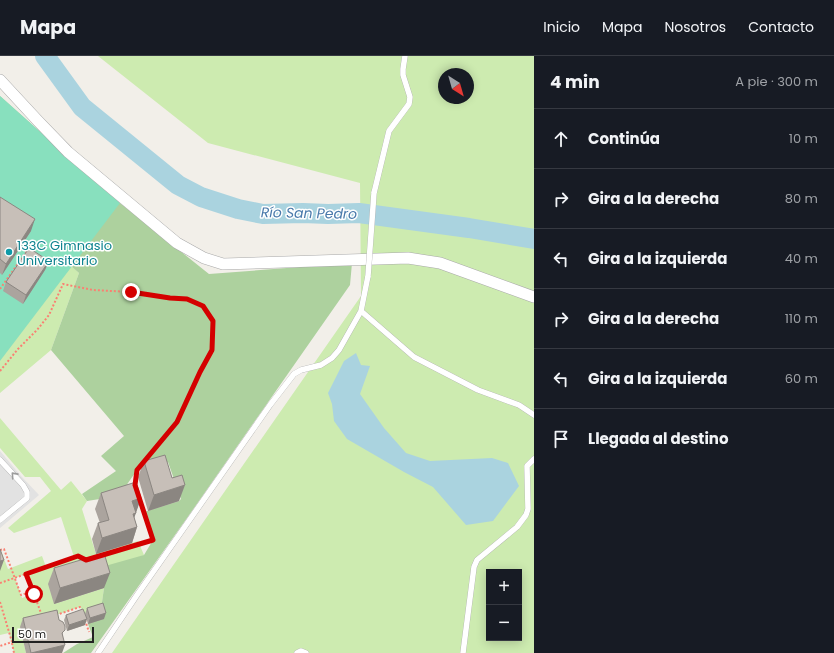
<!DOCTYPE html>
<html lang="es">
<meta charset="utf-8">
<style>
body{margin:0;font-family:Poppins,sans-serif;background:#242831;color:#f1f3f6}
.controls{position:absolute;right:12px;bottom:12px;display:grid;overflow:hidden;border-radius:0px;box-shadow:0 2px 10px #0003}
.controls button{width:36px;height:36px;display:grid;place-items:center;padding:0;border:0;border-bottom:1px solid #363941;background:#171b24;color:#f1f3f6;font:20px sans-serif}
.compass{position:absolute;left:438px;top:12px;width:36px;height:36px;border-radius:50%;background:#171b24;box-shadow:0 2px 10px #0003;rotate:143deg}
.scale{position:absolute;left:12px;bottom:10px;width:82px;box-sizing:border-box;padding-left:4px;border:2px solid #222;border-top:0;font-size:11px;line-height:14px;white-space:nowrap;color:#222;-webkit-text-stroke:3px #fff;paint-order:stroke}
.stop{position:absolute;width:12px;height:12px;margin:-9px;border:3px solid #d40000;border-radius:50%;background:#fff}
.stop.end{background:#d40000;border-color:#fff;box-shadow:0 1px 4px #0008}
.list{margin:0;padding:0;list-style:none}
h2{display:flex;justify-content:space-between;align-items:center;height:52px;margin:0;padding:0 16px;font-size:17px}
h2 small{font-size:13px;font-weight:400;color:#9ea1a6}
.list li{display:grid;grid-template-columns:26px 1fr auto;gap:12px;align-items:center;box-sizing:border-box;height:60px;padding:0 16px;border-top:1px solid #363941}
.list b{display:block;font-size:15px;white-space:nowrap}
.list em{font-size:13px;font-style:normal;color:#9ea1a6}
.icon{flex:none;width:22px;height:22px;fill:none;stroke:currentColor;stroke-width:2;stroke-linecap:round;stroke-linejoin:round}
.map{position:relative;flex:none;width:534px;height:597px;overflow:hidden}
header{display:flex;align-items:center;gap:24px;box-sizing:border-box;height:56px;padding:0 20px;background:#171b24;border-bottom:1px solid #363941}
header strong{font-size:19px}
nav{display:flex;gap:22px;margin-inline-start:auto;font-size:14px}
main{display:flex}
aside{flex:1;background:#171b24}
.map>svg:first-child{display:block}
.grass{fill:#cdebb0;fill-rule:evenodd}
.forest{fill:#add19e}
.pitch{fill:#88e0be}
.parking{fill:#e2e2e2}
.water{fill:#aad3df}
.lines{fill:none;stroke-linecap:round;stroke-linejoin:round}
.river{stroke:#aad3df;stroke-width:20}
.lane-casing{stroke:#a9a9a9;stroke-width:6}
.street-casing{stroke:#a9a9a9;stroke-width:12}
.path{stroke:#fa8072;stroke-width:2;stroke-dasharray:2 2;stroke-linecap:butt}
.lane{stroke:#fff;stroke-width:5.5}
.street{stroke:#fff;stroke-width:11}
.lane-bridge-casing{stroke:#a9a9a9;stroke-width:6;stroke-linecap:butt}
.lane-bridge{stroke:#fff;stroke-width:5.5}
.wall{fill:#aba49e}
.shaded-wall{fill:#8b8681}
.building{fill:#c7bfb8;stroke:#8b8681}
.oneway{stroke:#9c9c9c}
.route{stroke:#d40000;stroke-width:5}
.culture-dot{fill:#0f9aa8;stroke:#fff;stroke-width:1.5}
.labels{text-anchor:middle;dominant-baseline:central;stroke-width:3;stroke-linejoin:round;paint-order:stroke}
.culture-label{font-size:13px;fill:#0d838f;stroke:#fff;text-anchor:start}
.water-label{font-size:14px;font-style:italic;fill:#4a7aab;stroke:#fff}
</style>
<header>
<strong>Mapa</strong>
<nav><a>Inicio</a><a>Mapa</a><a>Nosotros</a><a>Contacto</a></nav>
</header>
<main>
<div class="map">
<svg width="534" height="597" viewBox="0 0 534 597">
<rect width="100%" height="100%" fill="#f2efe9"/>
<path class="grass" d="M98 0H534V597H112L361 240 360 127 208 87ZM444 18H468V42H444ZM489 516H519V582H489Z
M58 198 79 217 51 294 0 337V264Z
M0 362 61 434 71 425 87 445 82 453 96 498 138 485 144 499 54 548 104 532 101 553 85 558 80 551 20 571 26 597H14L9 577 0 579V495H1L8 513 42 500 46 511 74 501 61 461 14 477 8 472 51 435 40 421H25L0 392ZM26 518 34 538 22 542 15 522Z"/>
<path class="forest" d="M0 40 120 147 209 218 352 207 350 229 187 462 91 597H63L77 588 93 581 88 568 101 553 104 532 98 512 144 499 153 484 144 456 179 445 181 443 168 406 137 414 119 440 87 445 82 438 116 415 101 400 124 380 51 294 79 217 31 175Z"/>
<path class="pitch" d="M0 40 120 147 0 305Z"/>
<path class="parking" d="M0 395 21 420 39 439 0 472Z"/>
<path class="water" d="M356 297 361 309 370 310 360 338 384 372 406 397 430 405 492 402 508 407 519 430 493 465 466 469 433 431 404 416 347 383 334 365 332 348 328 337 344 305Z"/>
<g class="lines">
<path class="river" d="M45 0 82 51 178 129 201 141 238 153 263 158 303 157 328 158 359 157 469 172 534 183"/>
<g class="lane-casing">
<path id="lane" d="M374 137 389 75 409 48 410 41 403 19V13L405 0
M361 255 414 301 478 334 519 349 534 359
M0 404 23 429 27 436V442L0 464
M98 597 137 539 270 349 294 318 301 314 321 309 332 302 339 294 361 255 368 220
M297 597 301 595 306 597
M463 597 474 511 477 504 517 471 526 459 528 453 527 410 534 403"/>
</g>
<g class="street-casing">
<path id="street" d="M0 24 38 65 68 96 177 187 204 202 223 208 408 202 440 207 534 241"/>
</g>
<path class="path" d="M0 233 32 188
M0 315 18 293 37 274 49 259 63 228 93 234 131 236 170 242 187 243 203 250 213 265 212 294 200 316 177 366 137 414 135 429
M0 494 4 493 21 539 33 535 26 518
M103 499 153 484 139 443
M0 527 78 500 85 504
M33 535 42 560
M0 546 12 586 0 590
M56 559 80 551 82 555
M85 564 89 576
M12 587 14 597"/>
<use href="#lane" class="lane"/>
<use href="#street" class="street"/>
<g class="lane-bridge-casing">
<path id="lane-bridge" d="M368 220 374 137"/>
</g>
<use href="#lane-bridge" class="lane-bridge"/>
</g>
<path class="wall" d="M0 141 31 175 2 219 0 217Z
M49 205 45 214 23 248 3 235 6 226Z
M144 405 179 445 148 455 138 421Z
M101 437 141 442 134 461 137 471 132 487 96 498 92 483 98 467H100L95 453Z
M54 512 104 532 54 548 48 528Z
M87 552 104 563 88 568 85 558Z
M66 559 85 569 67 575 64 564Z
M23 562 59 564 63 579 62 597H26L20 571Z"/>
<path class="shaded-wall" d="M35 163 31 175 2 219 6 208Z
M49 205 45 214 23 248 26 239Z
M185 429 179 445 148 455 154 439Z
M141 442 136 457 130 473 132 445Z
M137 471 132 487 96 498 102 482Z
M4 504 0 515V505Z
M110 517 104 532 54 548 60 532Z
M106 557 104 563 88 568 90 562Z
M87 563 85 569 67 575 69 569Z
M65 589 62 597H31Z"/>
<path class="building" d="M0 141 35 163 6 208 0 203Z
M29 192 49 205 26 239 6 226Z
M165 399 172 422 182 419 185 429 154 439 144 405Z
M136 426 141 442 132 445 136 457 133 458 137 471 102 482 98 467 109 464 101 437Z
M0 493 4 504 0 505Z
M104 497 110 517 60 532 54 512Z
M103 547 106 557 90 562 87 552Z
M83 553 87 563 69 569 66 559Z
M57 554 59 564 63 566 65 570V574L62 577 65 589 31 597 23 562Z"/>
<defs><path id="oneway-chevron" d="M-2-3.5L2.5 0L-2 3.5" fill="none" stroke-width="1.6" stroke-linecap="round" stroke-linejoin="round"/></defs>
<use class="oneway" href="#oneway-chevron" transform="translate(14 419) rotate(-132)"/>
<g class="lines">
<path class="route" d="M34 538 26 518 78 500 86 504 153 484 135 429 137 414 177 366 200 316 212 294 213 265 203 250 187 243 170 242 131 236"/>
</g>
<circle class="culture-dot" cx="9" cy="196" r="4"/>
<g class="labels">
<g class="culture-label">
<text x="17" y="189">133C Gimnasio<tspan x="17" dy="15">Universitario</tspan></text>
</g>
<g class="water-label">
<text transform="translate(309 157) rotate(1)">Río San Pedro</text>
</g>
</g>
</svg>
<div class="controls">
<button>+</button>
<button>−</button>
</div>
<svg class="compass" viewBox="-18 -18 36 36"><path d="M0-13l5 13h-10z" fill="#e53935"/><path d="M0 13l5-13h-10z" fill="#9ea1a6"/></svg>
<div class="scale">50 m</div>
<div class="stop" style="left:34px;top:538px"></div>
<div class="stop end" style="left:131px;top:236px"></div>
</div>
<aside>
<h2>4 min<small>A pie · 300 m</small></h2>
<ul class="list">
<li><svg class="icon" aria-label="ahead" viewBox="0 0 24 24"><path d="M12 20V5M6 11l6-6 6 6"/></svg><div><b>Continúa</b></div><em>10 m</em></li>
<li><svg class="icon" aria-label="right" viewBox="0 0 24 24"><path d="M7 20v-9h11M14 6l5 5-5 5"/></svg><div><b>Gira a la derecha</b></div><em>80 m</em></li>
<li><svg class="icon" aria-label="left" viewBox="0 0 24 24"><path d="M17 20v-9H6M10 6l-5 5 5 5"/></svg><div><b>Gira a la izquierda</b></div><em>40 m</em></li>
<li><svg class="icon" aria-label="right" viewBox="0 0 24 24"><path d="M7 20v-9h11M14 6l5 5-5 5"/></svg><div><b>Gira a la derecha</b></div><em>110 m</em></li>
<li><svg class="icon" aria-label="left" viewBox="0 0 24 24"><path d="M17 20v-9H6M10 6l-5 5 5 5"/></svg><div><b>Gira a la izquierda</b></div><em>60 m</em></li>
<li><svg class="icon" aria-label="arrive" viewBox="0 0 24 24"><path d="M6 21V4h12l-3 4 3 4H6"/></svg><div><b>Llegada al destino</b></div></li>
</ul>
</aside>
</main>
